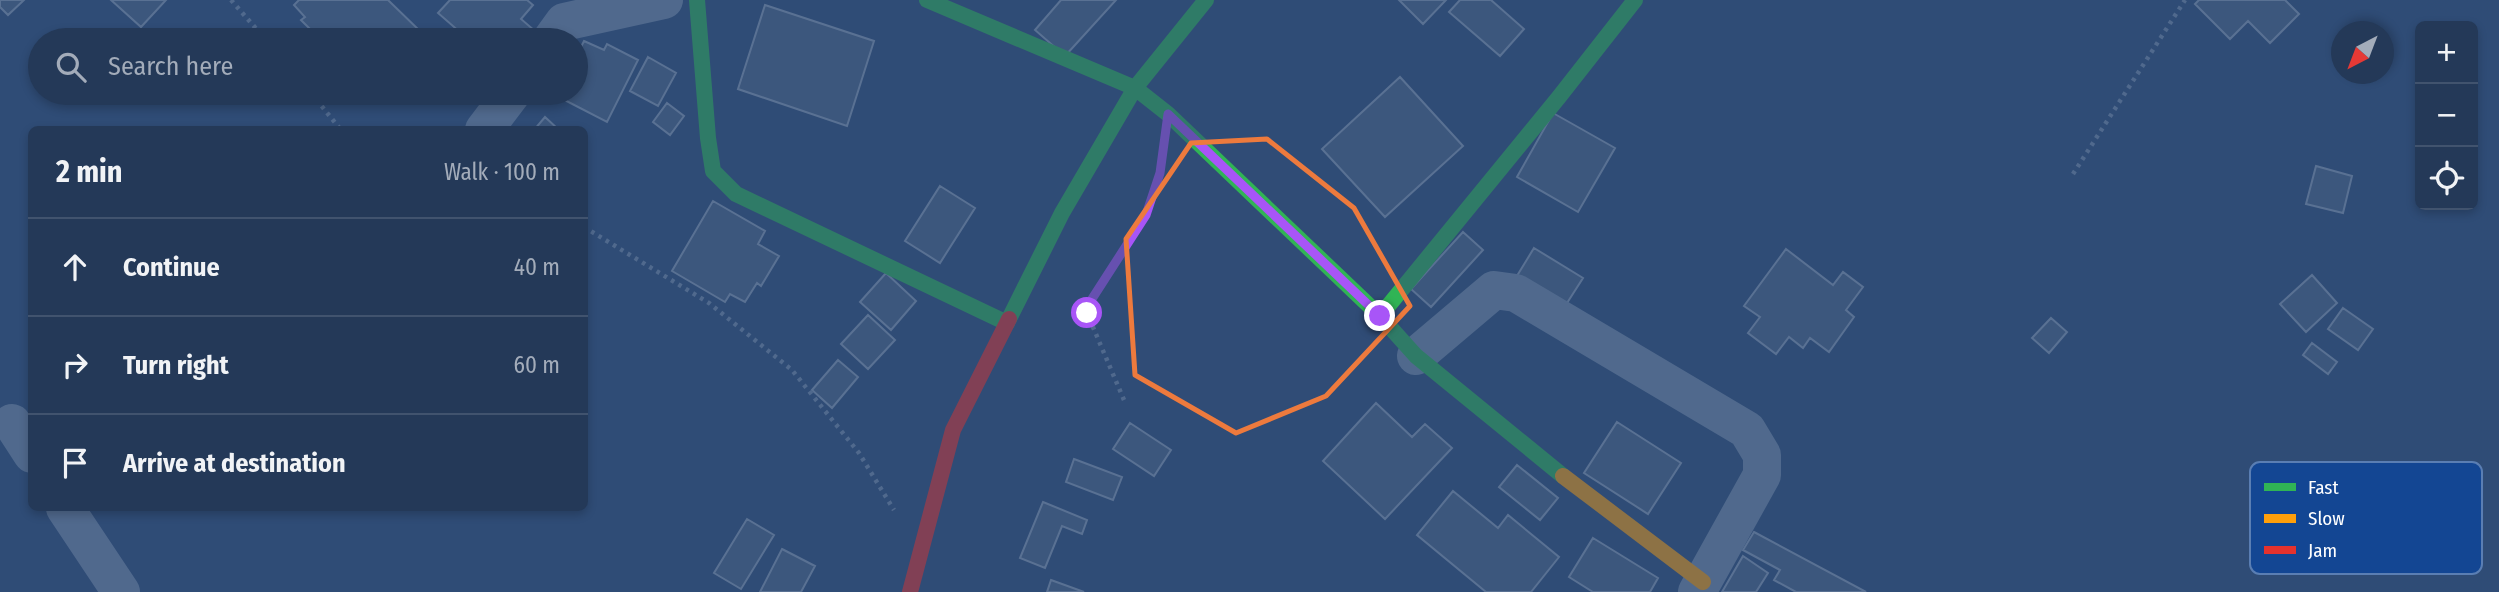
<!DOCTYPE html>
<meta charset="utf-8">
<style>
body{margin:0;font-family:"Fira Sans Condensed",sans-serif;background:#2c405e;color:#f1f3f6}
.controls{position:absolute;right:21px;top:21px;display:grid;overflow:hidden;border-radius:10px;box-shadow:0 4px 10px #0003}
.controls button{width:63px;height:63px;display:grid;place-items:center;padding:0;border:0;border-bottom:2px solid #41536e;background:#243958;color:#f1f3f6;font:35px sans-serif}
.compass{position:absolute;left:2331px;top:21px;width:63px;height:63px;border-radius:50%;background:#243958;box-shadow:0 4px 10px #0003;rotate:222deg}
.stop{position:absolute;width:21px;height:21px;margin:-16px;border:5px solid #a855f7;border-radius:50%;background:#fff}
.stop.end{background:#a855f7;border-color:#fff;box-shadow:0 2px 7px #0008}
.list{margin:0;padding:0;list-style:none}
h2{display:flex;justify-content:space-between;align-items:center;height:91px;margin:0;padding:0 28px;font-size:30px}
h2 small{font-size:23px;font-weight:400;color:#a3acba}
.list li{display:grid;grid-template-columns:46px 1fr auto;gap:21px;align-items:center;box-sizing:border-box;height:98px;padding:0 28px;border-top:2px solid #41536e}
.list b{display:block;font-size:26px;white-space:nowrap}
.list em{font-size:23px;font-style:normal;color:#a3acba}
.icon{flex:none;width:38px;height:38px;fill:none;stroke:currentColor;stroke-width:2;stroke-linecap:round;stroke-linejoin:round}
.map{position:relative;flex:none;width:2499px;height:592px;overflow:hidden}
.search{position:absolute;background:#243958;box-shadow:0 4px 10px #0003;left:28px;top:28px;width:560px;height:77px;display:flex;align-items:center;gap:18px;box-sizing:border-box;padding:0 24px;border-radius:38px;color:#a3acba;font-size:26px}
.panel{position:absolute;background:#243958;box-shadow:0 4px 10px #0003;left:28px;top:126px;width:560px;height:385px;border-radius:10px}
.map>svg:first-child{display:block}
.building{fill:#4d6485;stroke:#8d9eb6;stroke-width:2}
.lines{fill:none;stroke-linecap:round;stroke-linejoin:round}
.path{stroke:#788da9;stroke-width:4.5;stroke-dasharray:3.5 5;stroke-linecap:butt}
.street{stroke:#788da9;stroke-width:38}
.fast{stroke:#30b455;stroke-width:16}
.slow{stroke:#ff9f0a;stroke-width:16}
.jam{stroke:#e5322d;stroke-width:16}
.route{stroke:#a855f7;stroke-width:9}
.marked{fill:none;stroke:#ed7a3d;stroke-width:5;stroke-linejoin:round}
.key{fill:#134693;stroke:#5a7eb3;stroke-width:2}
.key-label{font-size:19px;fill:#fff}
</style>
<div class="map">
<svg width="2499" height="592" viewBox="0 0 2499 592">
<rect width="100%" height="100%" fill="#304c76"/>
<path class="building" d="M0 0H24L8 15 0 7Z
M111 0H166L141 27Z
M299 0H388L421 32 413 40H321L301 20 305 17 294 5Z
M450 0H527L533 5 521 19 535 31 527 40H469L438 13Z
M1061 0H1116L1065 56 1035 30Z
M1399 0H1446L1423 24Z
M1460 0H1491L1524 29 1500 56 1449 12Z
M2199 0H2285L2299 14 2270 43 2248 21 2230 39 2195 4Z
M765 5 874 41 847 126 738 89Z
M584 41 604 50 607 44 638 60 607 122 551 93H576V57Z
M648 57 676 73 658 106 630 91Z
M1400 77 1463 146 1385 217 1322 149Z
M667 103 684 116 670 135 653 122Z
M1553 113 1615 148 1578 212 1517 177Z
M545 117 559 130H534Z
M2316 166 2352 176 2343 213 2306 204Z
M940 186 975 208 940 263 905 241Z
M713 201 765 231 758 244 779 256 761 286 757 283 745 302 730 294 725 302 672 271Z
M1463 232 1483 250 1431 307 1411 289Z
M1534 248 1583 278 1560 314 1512 284Z
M1786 249 1833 285 1843 272 1863 287 1846 310 1854 317 1829 352 1810 338 1803 348 1789 337 1776 354 1748 333 1760 317 1744 306Z
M886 273 916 301 891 330 860 302Z
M2312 275 2337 303 2306 332 2280 304Z
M2343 308 2373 329 2358 350 2328 329Z
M868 315 895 340 868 369 841 344Z
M2051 318 2067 332 2049 353 2032 338Z
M2312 343 2337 362 2328 374 2303 355Z
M838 360 858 377 832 408 812 390Z
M1376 403 1412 437 1425 424 1452 448 1385 519 1323 461Z
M1617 422 1681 463 1648 514 1584 473Z
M1130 423 1171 450 1154 476 1113 449Z
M1074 459 1122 477 1113 500 1066 482Z
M1517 465 1558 498 1540 520 1499 487Z
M1453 491 1498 528 1508 515 1559 557 1531 592H1486L1417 535Z
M1043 502 1087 520 1082 534 1062 526 1045 568 1020 558Z
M747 519 774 535 741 589 714 573Z
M1754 532 1866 592H1796L1774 580 1780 570 1743 550Z
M1593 538 1658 578 1650 592H1593L1569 577Z
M782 549 815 566 801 592H760Z
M1743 556 1768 573 1756 592H1722Z
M1051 580 1084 592H1047Z"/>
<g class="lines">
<path class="path" d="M231 0 266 40
M311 93 341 130
M2073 174 2185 0
M584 227 709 303 792 370 859 453 894 510
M1124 400 1087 313 1088 308 1146 215 1160 173 1161 160"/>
<path class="street" d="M551 40 564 22 664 0
M484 130 512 93
M1416 356 1494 290 1516 293 1747 430 1762 455V475L1697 592
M12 423 32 454
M65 508 121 592"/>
<path class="fast" d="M697 0 708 138 713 171 736 194 1007 323
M927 0 1135 88 1168 114 1380 316 1416 356 1563 476
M1380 316 1559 97 1635 0
M1009 319 1062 213 1135 88 1206 0"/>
<path class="slow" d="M1563 476 1703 582"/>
<path class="jam" d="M910 592 953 430 1009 319"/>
</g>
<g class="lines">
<path class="route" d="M1087 313 1090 302 1146 215 1160 173 1168 114 1380 316"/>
</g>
<path d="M0 0H2499V592H0ZM1267 139 1354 208 1410 306 1326 396 1236 433 1135 375 1126 239 1191 143Z" fill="#304c76" fill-opacity=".55" fill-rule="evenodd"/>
<path class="marked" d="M1267 139 1354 208 1410 306 1326 396 1236 433 1135 375 1126 239 1191 143Z"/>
<rect x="2250" y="462" width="232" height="112" rx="10" class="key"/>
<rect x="2264" y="483" width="32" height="8" fill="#30b455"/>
<rect x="2264" y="514" width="32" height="9" fill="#ff9f0a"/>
<rect x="2264" y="546" width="32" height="8" fill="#e5322d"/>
<g class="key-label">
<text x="2308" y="494">Fast</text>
<text x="2308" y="525">Slow</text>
<text x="2308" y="557">Jam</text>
</g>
</svg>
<div class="controls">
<button>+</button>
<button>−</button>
<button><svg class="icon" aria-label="locate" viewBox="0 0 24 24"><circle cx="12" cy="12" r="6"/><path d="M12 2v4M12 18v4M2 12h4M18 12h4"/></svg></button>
</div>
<svg class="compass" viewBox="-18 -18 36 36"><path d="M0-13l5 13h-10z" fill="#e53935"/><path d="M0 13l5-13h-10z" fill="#a3acba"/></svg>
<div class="stop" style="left:1087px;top:313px"></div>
<div class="stop end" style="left:1380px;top:316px"></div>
<div class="search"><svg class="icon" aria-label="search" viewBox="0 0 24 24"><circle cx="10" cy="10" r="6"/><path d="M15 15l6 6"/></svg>Search here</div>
<section class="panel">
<h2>2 min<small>Walk · 100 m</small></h2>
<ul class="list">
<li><svg class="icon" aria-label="ahead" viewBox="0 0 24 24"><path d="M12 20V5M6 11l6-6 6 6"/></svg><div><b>Continue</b></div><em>40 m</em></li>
<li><svg class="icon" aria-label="right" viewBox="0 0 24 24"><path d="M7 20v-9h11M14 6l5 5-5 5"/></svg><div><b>Turn right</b></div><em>60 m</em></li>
<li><svg class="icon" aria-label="arrive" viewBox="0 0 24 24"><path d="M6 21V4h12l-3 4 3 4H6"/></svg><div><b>Arrive at destination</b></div></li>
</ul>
</section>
</div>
